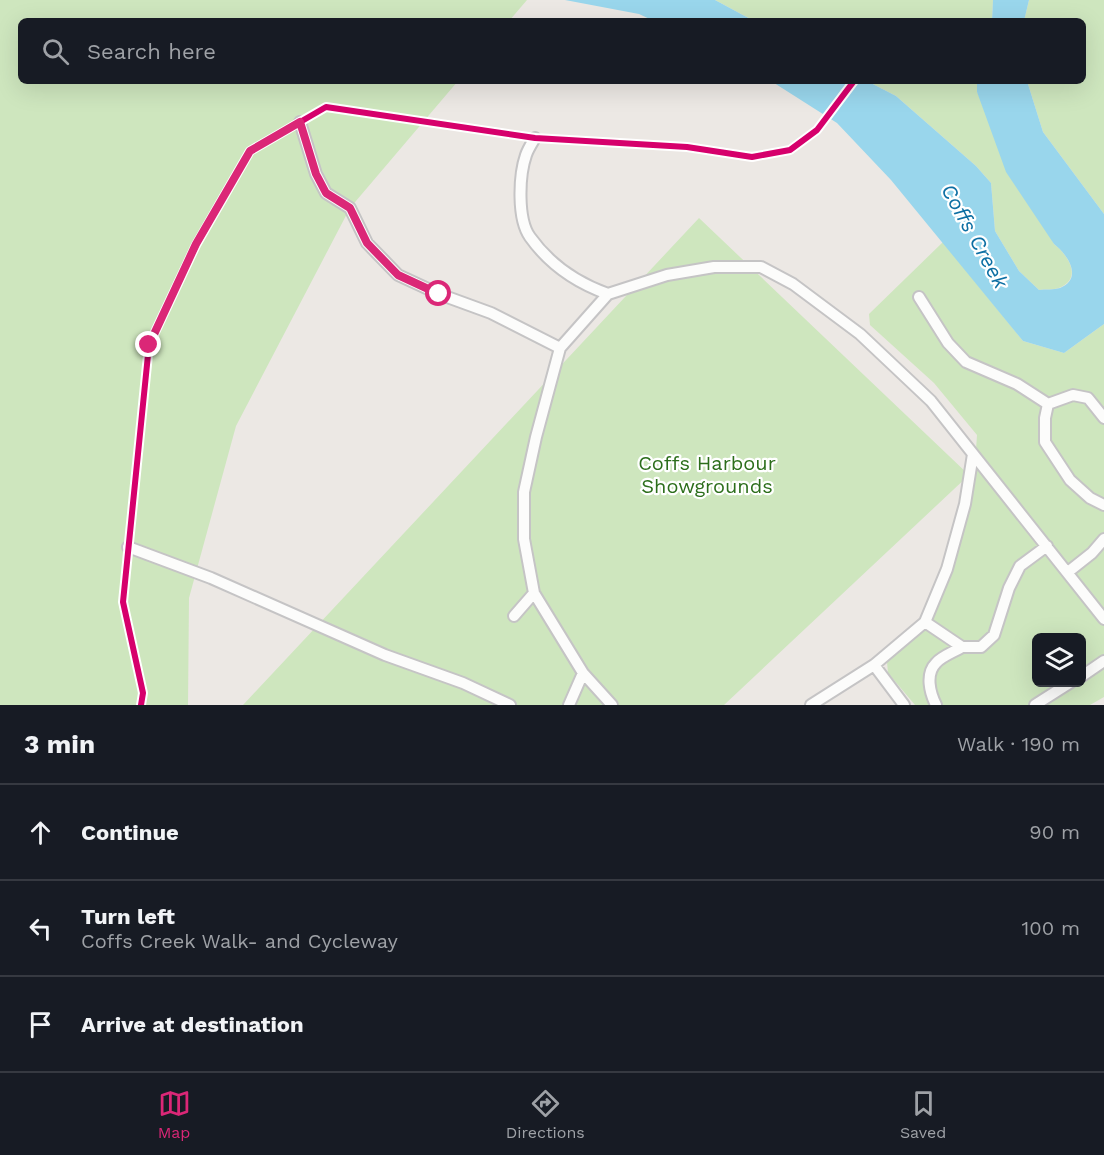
<!DOCTYPE html>
<meta charset="utf-8">
<style>
body{margin:0;font-family:"Work Sans",sans-serif;background:#242831;color:#f1f3f6}
.controls{position:absolute;right:18px;bottom:18px;display:grid;overflow:hidden;border-radius:9px;box-shadow:0 6px 24px #0002}
.controls button{width:54px;height:54px;display:grid;place-items:center;padding:0;border:0;border-bottom:2px solid #363941;background:#171b24;color:#f1f3f6;font:30px sans-serif}
.stop{position:absolute;width:18px;height:18px;margin:-14px;border:4px solid #db2777;border-radius:50%;background:#fff}
.stop.end{background:#db2777;border-color:#fff;box-shadow:0 2px 6px #0008}
.list{margin:0;padding:0;list-style:none}
h2{display:flex;justify-content:space-between;align-items:center;height:78px;margin:0;padding:0 24px;font-size:26px}
h2 small{font-size:20px;font-weight:400;color:#9ea1a6}
.list li{display:grid;grid-template-columns:39px 1fr auto;gap:18px;align-items:center;box-sizing:border-box;height:96px;padding:0 24px;border-top:2px solid #363941}
.list b{display:block;font-size:22px;white-space:nowrap}
.list p{margin:0;font-size:20px;white-space:nowrap;color:#9ea1a6}
.list em{font-size:20px;font-style:normal;color:#9ea1a6}
.icon{flex:none;width:33px;height:33px;fill:none;stroke:currentColor;stroke-width:2;stroke-linecap:round;stroke-linejoin:round}
.map{position:relative;flex:none;width:1104px;height:705px;overflow:hidden}
.search{position:absolute;background:#171b24;box-shadow:0 6px 24px #0002;left:18px;right:18px;top:18px;height:66px;display:flex;align-items:center;gap:15px;box-sizing:border-box;padding:0 21px;border-radius:9px;color:#9ea1a6;font-size:22px}
.sheet{height:366px;background:#171b24}
nav{display:flex;justify-content:space-around;align-items:center;box-sizing:border-box;height:84px;border-top:2px solid #363941;background:#171b24;font-size:16px;color:#9ea1a6}
nav a{display:grid;justify-items:center;gap:3px}
nav .on{color:#db2777}
.map>svg:first-child{display:block}
.green{fill:#cee6be;fill-rule:evenodd}
.water{fill:#99d6ec}
.lines{fill:none;stroke-linecap:round;stroke-linejoin:round}
.lane-casing{stroke:#c5c4c5;stroke-width:14}
.lane{stroke:#fcfcfb;stroke-width:10}
.cycleway-casing{stroke:#fff;stroke-width:10}
.cycleway{stroke:#d6006c;stroke-width:6}
.route{stroke:#db2777;stroke-width:8}
.labels{text-anchor:middle;dominant-baseline:central;stroke-width:4.5;stroke-linejoin:round;paint-order:stroke}
.park-label{font-size:20px;fill:#2c6e1b;stroke:#fff}
.water-label{font-size:21px;font-style:italic;fill:#0d6fa3;stroke:#fff}
</style>
<div class="map">
<svg width="1104" height="705" viewBox="0 0 1104 705">
<rect width="100%" height="100%" fill="#ece8e4"/>
<path class="green" d="M0 0H527L509 21H21V81H458L350 208 236 426 189 598 188 705H0Z
M715 0H993L992 21H754Z
M1029 0H1104V214L1043 132 1027 81H1083V21H1024Z
M867 81H977V92L1054 244C1067 254 1084 278 1059 288 1054 290 1045 289 1039 290L1019 271 995 231 991 183 976 166 896 96Z
M699 218 969 475 724 705H243Z
M943 242 1023 341 1064 353 1104 324V697L1090 705H915L888 673 887 662 910 640 945 584 973 495 977 435 934 383 870 325 869 314ZM1036 638H1082V682H1036Z"/>
<path class="water" d="M565 0H715L754 21H654L639 14Z
M993 0H1029L1024 21H992Z
M771 81H867L896 96 976 166 991 183 995 231 1019 271 1039 290C1045 289 1054 290 1060 288 1084 278 1067 254 1054 244L1006 172 977 92V81H1027L1043 132 1104 214V324L1064 353 1023 341 891 180 837 123Z"/>
<g class="lines">
<g class="lane-casing">
<path id="lane" d="M300 122 316 174 326 193 350 208 367 243 398 275 439 294 491 313 560 348
M535 138C532 143 528 149 526 155 519 175 517 219 530 237 550 265 577 283 608 294
M919 297 948 343 966 362 1017 384 1048 404
M1104 418 1088 398 1073 395 1048 404 1045 418V442L1070 480 1090 498 1104 505
M128 547 211 578 385 655 463 683 510 705
M1068 572 1092 553 1104 539
M514 616 534 593
M925 622 962 647H981L994 635 1009 588 1020 566 1047 546
M874 665 904 705
M1082 676 1104 661
M569 705 583 673
M612 705 583 673 534 593 524 539V492L536 437 560 348 608 294 667 275 714 267H761L793 284 860 334 931 401 1104 619
M811 705 874 665 925 622 947 569 965 504 973 454
M936 705C930 693 925 674 936 663 942 656 954 652 962 647
M1035 705 1071 682"/>
</g>
<use href="#lane" class="lane"/>
<g class="cycleway-casing">
<path id="cycleway" d="M141 705 143 693 123 602 149 345 196 245 250 151 326 107 535 138 687 147 752 157 790 150 817 130 854 81"/>
</g>
<use href="#cycleway" class="cycleway"/>
</g>
<g class="lines">
<path class="route" d="M149 345 196 244 250 151 300 122 316 174 326 193 350 208 367 243 398 275 439 294"/>
</g>
<g class="labels">
<g class="park-label">
<text x="707" y="463">Coffs Harbour<tspan x="707" dy="23">Showgrounds</tspan></text>
</g>
<g class="water-label">
<text transform="translate(975 236) rotate(61)">Coffs Creek</text>
</g>
</g>
</svg>
<div class="controls">
<button><svg class="icon" aria-label="layers" viewBox="0 0 24 24"><path d="M12 4l9 5-9 5-9-5zM3 14l9 5 9-5"/></svg></button>
</div>
<div class="stop" style="left:439px;top:294px"></div>
<div class="stop end" style="left:149px;top:345px"></div>
<div class="search"><svg class="icon" aria-label="search" viewBox="0 0 24 24"><circle cx="10" cy="10" r="6"/><path d="M15 15l6 6"/></svg>Search here</div>
</div>
<section class="sheet">
<h2>3 min<small>Walk · 190 m</small></h2>
<ul class="list">
<li><svg class="icon" aria-label="ahead" viewBox="0 0 24 24"><path d="M12 20V5M6 11l6-6 6 6"/></svg><div><b>Continue</b></div><em>90 m</em></li>
<li><svg class="icon" aria-label="left" viewBox="0 0 24 24"><path d="M17 20v-9H6M10 6l-5 5 5 5"/></svg><div><b>Turn left</b><p>Coffs Creek Walk- and Cycleway</p></div><em>100 m</em></li>
<li><svg class="icon" aria-label="arrive" viewBox="0 0 24 24"><path d="M6 21V4h12l-3 4 3 4H6"/></svg><div><b>Arrive at destination</b></div></li>
</ul>
</section>
<nav>
<a class="on"><svg class="icon" aria-label="map" viewBox="0 0 24 24"><path d="M3 6l6-2 6 2 6-2v14l-6 2-6-2-6 2zM9 4v14M15 6v14"/></svg>Map</a>
<a><svg class="icon" aria-label="directions" viewBox="0 0 24 24"><path d="M12 3l9 9-9 9-9-9zM9 14v-3h6M13 9l2 2-2 2"/></svg>Directions</a>
<a><svg class="icon" aria-label="saved" viewBox="0 0 24 24"><path d="M7 4h10v16l-5-4-5 4z"/></svg>Saved</a>
</nav>
